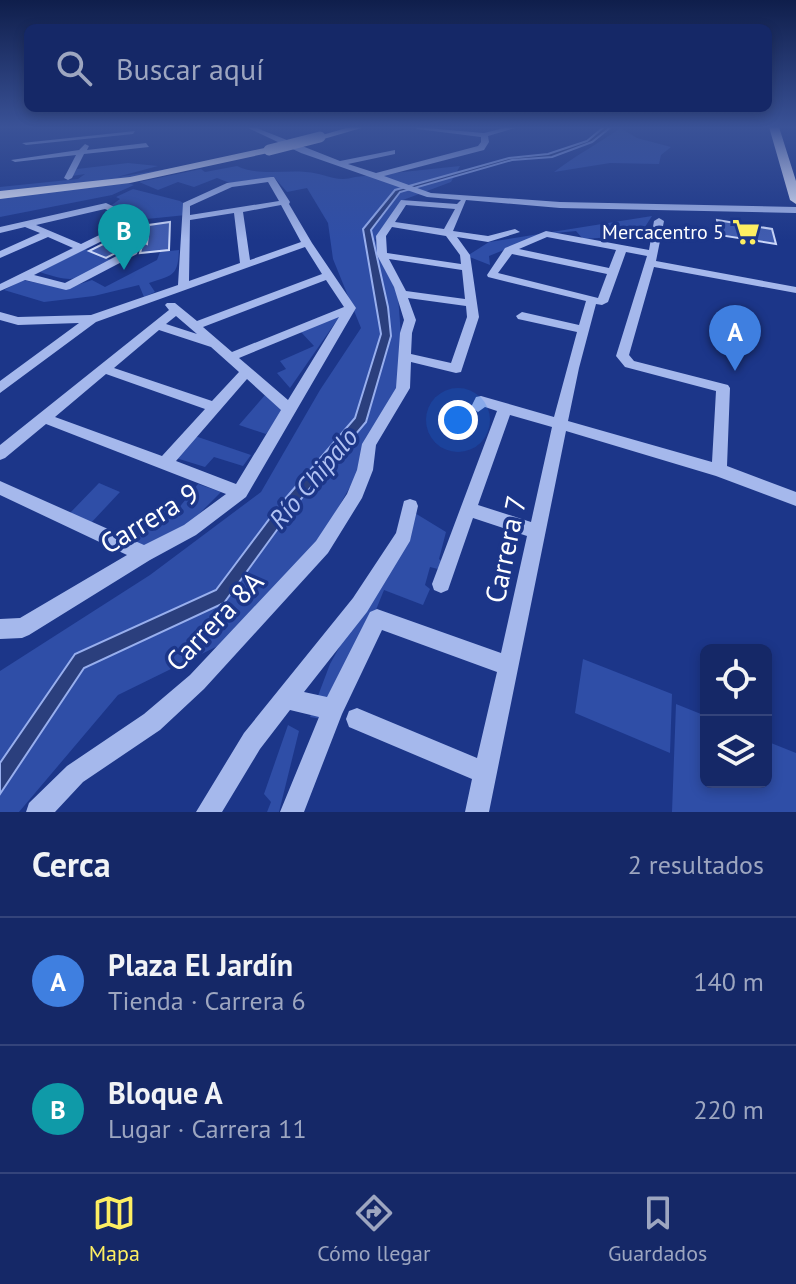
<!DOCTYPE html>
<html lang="es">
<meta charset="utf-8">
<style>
body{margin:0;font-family:"PT Sans",sans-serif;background:#1e306d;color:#f1f3f6}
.controls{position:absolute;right:24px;bottom:24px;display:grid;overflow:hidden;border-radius:12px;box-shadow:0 4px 12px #0003}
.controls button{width:72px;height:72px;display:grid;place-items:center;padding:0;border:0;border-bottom:2px solid #34447b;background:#152867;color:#f1f3f6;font:40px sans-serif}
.you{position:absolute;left:458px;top:420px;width:28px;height:28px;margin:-20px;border:6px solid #fff;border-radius:50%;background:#1a73e8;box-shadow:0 0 0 12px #1a73e833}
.badge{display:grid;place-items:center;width:52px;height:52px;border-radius:50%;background:#fdee62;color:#fff;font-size:26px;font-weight:700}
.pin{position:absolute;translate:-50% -66px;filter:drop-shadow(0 2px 4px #0008)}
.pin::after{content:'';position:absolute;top:42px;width:28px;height:24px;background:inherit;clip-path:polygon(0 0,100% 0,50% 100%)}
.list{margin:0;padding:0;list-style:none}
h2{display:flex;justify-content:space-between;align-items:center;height:104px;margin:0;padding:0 32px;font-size:34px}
h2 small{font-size:26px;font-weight:400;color:#9da6c0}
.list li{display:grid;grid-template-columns:52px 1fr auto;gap:24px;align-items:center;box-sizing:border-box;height:128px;padding:0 32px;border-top:2px solid #34447b}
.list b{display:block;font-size:30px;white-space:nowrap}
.list p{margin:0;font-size:26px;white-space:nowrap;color:#9da6c0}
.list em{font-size:26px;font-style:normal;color:#9da6c0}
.icon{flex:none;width:44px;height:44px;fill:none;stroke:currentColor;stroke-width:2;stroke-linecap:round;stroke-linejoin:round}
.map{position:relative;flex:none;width:796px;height:812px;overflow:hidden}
.search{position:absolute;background:#152867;box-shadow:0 4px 12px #0003;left:24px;right:24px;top:24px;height:88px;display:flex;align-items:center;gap:20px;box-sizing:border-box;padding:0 28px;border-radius:12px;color:#9da6c0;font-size:30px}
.sheet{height:360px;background:#152867}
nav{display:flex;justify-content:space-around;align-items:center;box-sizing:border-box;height:112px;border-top:2px solid #34447b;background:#152867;font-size:22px;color:#9da6c0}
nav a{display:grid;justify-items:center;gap:4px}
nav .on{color:#fdee62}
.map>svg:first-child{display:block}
.green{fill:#2f4ea7}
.water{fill:#2b3f7d;stroke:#98afee;stroke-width:2}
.building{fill:#405cb0;stroke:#cbd7f9;stroke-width:2}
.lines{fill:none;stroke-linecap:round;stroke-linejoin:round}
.minor{fill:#a5b8ec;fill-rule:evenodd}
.major{fill:#ebefff;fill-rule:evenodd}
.major-bridge{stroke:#ebefff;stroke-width:11}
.labels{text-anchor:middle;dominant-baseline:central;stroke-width:7;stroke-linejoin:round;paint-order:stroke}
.far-poi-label{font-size:20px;fill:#fff;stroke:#1c3689;text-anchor:end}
.water-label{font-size:26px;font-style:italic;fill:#b1c2f3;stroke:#1c3689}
.near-street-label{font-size:28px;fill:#fff;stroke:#1c3689}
</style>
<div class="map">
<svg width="796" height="812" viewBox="0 0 796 812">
<rect width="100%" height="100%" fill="#1c3689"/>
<path class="green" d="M620 128 637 138 671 147 661 155 659 164 610 163 554 172C576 155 598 144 620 128Z
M128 163 158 166 117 177 192 165 130 180 0 194V187L78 179 85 174 72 176 77 169Z
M237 166C258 176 283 170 306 172 325 173 336 183 355 177L460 166 451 182 403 200 375 240 398 296 403 362 393 410 319 542 228 641 118 695 19 812H0V671L150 575 261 492 320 390 361 328 333 259 328 223 307 188 287 192 274 177 230 183 217 178 194 187 178 182 158 190 139 182 201 169 205 172Z
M128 183 134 185 112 195 0 217V197Z
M133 189 180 201 186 205V215L137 220 109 207 120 199 116 197Z
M652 216 643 230 607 228 614 237 583 239 576 231 544 234 489 256 490 265 467 256 489 242Z
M85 249 111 260C78 279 78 285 40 272Z
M179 250C178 277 172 275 149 283L155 292 144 297 139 285 94 296 44 302 4 290 23 280 65 289 92 280 105 287 157 260 160 252Z
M342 313 290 388 277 373 286 369 280 361 314 346 300 331Z
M265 395 284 408 266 434 239 425Z
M195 436 251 455 243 466 214 457 205 467 176 458Z
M99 483 120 492 90 524 70 513Z
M198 484 221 492 185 528 148 549 133 542 161 509 174 514Z
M405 507 446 532 439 559 445 564 442 570 430 567 425 585 430 589 423 605 384 590 367 632 322 719 310 717 330 664 370 592 393 558Z
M583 659 672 694 670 753 575 713Z
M676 704 706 716V782H766V741L796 753V812H672Z
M288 725 299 731 279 812H267L271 802 264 794Z"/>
<path class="water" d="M604 127H611L592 142 552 157 512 160 400 192 371 230 388 307 391 336 366 422 290 512 224 603 84 668 0 794V763L75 654 216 590 279 506 355 418 381 334 363 229 395 190 509 158 548 154 587 141Z"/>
<path class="building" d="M717 220 772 229 776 244 719 235Z
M170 222 169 250 140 253 143 242 147 244 149 225Z
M125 233 129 234 125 248 106 258 89 251Z"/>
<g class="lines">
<path class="minor" d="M246 127H254L340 161 395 150V154L348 164 376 173 478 146 481 142V137L417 129 414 127 484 133 508 127H518L488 136 489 142 484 150 384 176 431 193 560 202 796 207V213L560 208 466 200 453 231 488 236 515 229 520 232 488 242 457 237 470 255 479 317 461 372 456 373 411 362 410 388 376 445 373 470 362 498 328 553 204 689 160 730 83 782 55 812H26L29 803 67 766 144 714 190 675 316 541 347 494 357 470 362 444 396 388 400 333 404 320 394 287 377 255 376 236 401 200 457 204 461 200 427 197 301 153ZM406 205 455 209 444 229 395 222ZM392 227 446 236 460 255 461 264 387 253 386 236ZM389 259 462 270 465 299 406 291ZM408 298 466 306 467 317 451 363 411 354 412 333 416 320Z
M135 131 133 134 26 145 22 143Z
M146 143 149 147 84 154 72 178 68 180 64 178 76 155 15 162 11 160 79 150 85 144 89 146 87 150Z
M271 177H274L290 202 289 204 312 243 356 308 246 497 196 535 150 560 29 635 22 638 0 639V619L20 618 127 555 0 495V481L144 545 184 525 226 494 46 424 5 458 0 460V445L169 310 165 305 167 303H175L197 321 322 274 305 247 96 322 0 393V381L79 323 18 325 0 320V312L18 317 91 315 178 285 183 203 227 183ZM268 182 279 201 190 215V206L232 187ZM281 205 301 242 250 260 243 212ZM234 213 240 263 189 281 190 220ZM326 280 344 307 232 352 203 327ZM176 316 197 334 166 324ZM339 317 288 400 239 358ZM159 330 211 347 239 372 212 401 114 368ZM106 374 205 409 162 456 55 417ZM247 379 281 410 236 484 176 461Z
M106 203 142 220 144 225 137 254 70 289 66 290 25 280 0 291V284L73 248 48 237 0 258V251L40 233 25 227 0 233V227ZM105 209 130 220 81 244 36 225ZM134 225 128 250 65 283 34 275Z
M659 218 664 221 656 261 796 287V293L654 267 629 355 634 361 728 385 730 388 727 466 796 492V506L716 476 566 431 489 812H465L472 779 349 727 346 719 349 711 357 708 477 758 497 672 382 630 342 714 304 812H280L319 717 290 710 260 749 222 812H196L244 733 353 598 396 533 404 501 410 499 416 501 418 506 410 541 367 612 304 692 327 697 370 612 377 609 501 653 527 536 473 518 448 590 441 593 434 590 432 584 497 411 485 407 478 412 471 407 476 397 481 396 554 417 577 332 518 319 516 316 522 312 579 325 586 301 488 277 487 275 505 248 546 231 649 250 654 221ZM547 237 616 250 609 268 519 249ZM626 252 647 256 616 356 625 367 716 391 712 462 568 421 579 368 596 304 602 305 608 302ZM512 254 607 274 598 298 498 273ZM510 415 552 427 531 522 478 505Z"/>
<path class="major" d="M350 127H365L320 140 315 137Z
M769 127H779L796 181V204L790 200Z
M269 147 274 150 273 152 130 183 0 199V191L130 177Z"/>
<path class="major-bridge" d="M269 150 320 137"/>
</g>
<linearGradient id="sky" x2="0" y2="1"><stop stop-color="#0f1e4b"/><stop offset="0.53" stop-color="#3a5297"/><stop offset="1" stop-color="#3a5297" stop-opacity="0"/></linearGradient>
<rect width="796" height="240" fill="url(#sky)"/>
<defs>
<g id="supermarket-bare" transform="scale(2.16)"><path d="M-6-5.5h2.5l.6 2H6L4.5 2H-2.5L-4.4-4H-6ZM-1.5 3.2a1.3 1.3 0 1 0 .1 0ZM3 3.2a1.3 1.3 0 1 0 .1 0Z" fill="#fdee62" stroke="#1c3689" stroke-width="2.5" paint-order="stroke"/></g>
</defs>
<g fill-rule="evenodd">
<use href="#supermarket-bare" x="746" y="232"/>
</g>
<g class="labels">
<g class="far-poi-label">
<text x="724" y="232">Mercacentro 5</text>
</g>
<g class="water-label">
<text transform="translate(313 478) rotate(-50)">Río Chipalo</text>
</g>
<g class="near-street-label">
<text transform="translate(149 518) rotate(-31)">Carrera 9</text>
<text transform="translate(505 549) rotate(-78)">Carrera 7</text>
<text transform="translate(214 621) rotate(-46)">Carrera 8A</text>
</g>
</g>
</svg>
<div class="controls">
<button><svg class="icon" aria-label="locate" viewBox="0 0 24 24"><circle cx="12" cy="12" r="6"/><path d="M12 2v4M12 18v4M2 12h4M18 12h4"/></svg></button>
<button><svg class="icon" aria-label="layers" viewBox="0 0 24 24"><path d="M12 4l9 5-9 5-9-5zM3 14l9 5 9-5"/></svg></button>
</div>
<div class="you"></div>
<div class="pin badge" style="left:735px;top:371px;background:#3f7fe0">A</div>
<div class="pin badge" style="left:124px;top:270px;background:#0f9aa8">B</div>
<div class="search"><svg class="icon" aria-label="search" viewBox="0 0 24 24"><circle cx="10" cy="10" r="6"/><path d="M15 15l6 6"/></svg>Buscar aquí</div>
</div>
<section class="sheet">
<h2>Cerca<small>2 resultados</small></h2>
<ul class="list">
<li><span class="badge" style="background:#3f7fe0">A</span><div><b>Plaza El Jardín</b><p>Tienda · Carrera 6</p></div><em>140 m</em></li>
<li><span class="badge" style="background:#0f9aa8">B</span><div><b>Bloque A</b><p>Lugar · Carrera 11</p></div><em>220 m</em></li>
</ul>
</section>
<nav>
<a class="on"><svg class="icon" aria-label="map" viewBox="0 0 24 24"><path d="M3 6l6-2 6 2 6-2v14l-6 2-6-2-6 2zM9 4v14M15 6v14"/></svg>Mapa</a>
<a><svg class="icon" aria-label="directions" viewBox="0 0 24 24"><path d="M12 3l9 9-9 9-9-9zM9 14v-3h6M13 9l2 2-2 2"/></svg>Cómo llegar</a>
<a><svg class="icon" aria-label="saved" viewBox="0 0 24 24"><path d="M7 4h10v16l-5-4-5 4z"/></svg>Guardados</a>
</nav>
